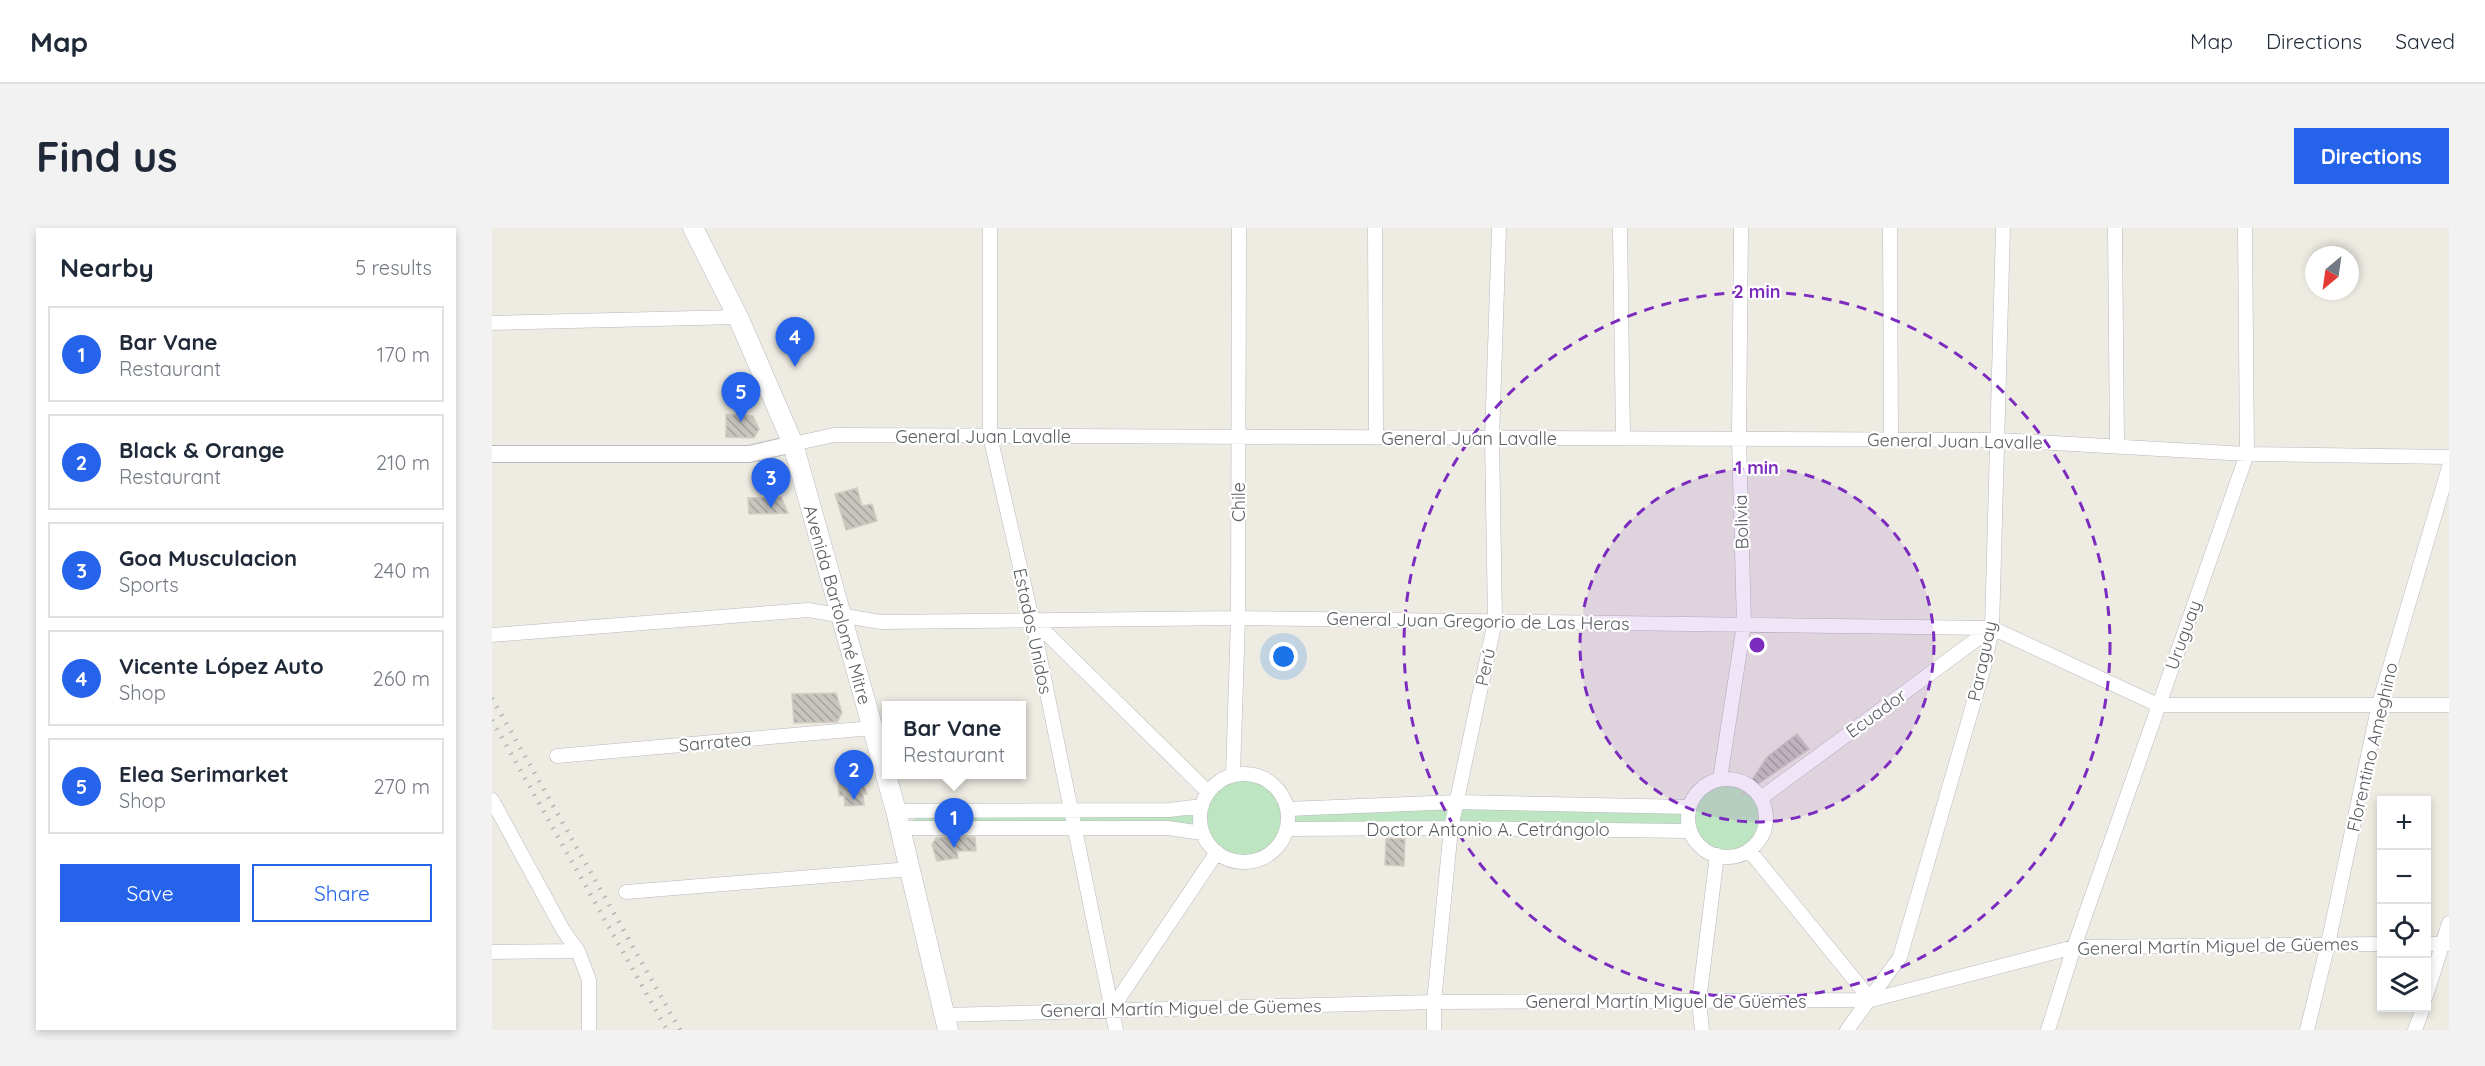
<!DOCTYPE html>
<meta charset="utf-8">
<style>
body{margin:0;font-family:Quicksand,sans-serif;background:#f2f2f3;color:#1f2937}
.controls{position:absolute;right:18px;bottom:18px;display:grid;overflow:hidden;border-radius:0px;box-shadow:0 3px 9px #0003}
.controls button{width:54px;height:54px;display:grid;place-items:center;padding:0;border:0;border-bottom:2px solid #e0e1e3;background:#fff;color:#1f2937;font:30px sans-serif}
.compass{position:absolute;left:1813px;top:18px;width:54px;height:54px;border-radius:50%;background:#fff;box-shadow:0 3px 9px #0003;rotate:209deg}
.you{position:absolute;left:792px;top:429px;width:21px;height:21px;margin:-15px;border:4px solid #fff;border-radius:50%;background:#1a73e8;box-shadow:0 0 0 9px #1a73e833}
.badge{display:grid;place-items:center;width:39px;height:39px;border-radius:50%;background:#2563eb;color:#fff;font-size:20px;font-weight:700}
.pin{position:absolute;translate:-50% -50px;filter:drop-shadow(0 2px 3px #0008)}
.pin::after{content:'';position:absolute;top:32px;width:21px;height:18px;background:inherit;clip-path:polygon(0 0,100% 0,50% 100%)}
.popup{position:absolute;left:390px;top:473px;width:144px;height:78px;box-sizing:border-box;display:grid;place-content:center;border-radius:0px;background:#fff;filter:drop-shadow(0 2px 4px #0005);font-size:20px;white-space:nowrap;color:#747a83}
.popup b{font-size:22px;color:#1f2937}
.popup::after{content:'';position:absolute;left:50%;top:100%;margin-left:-12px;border:12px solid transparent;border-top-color:#fff}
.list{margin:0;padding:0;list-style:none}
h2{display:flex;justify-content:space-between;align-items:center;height:78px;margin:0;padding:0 24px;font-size:26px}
h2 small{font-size:20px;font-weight:400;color:#747a83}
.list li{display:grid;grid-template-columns:39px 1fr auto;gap:18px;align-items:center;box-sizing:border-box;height:96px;margin:0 12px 12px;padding:0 12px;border:2px solid #e0e1e3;border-radius:0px}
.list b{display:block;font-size:22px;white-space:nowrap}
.list p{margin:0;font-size:20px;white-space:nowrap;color:#747a83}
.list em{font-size:20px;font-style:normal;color:#747a83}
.actions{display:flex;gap:12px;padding:18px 24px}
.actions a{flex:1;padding:14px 0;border:2px solid #2563eb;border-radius:0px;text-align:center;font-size:21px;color:#2563eb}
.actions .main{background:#2563eb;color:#fff}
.icon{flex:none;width:33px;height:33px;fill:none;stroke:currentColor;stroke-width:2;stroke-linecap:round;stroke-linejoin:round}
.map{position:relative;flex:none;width:1957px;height:802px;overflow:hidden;border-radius:0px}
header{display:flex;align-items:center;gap:36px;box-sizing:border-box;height:84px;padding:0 30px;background:#fff;border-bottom:2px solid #e0e1e3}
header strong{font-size:28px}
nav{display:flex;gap:33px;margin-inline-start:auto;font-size:21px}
.intro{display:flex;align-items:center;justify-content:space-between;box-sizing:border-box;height:144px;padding:0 36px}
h1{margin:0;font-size:42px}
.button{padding:15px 27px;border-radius:0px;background:#2563eb;color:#fff;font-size:21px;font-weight:700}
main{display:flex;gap:36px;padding:0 36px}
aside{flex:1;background:#fff;border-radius:0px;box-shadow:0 3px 9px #0003}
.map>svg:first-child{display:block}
.green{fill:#bee5c1}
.building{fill:url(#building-back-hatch);stroke:#d1cdc0;stroke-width:1.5}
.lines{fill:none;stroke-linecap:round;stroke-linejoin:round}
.minor-casing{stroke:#b7b9be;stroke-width:15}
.tertiary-casing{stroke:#b7b9be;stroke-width:18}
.secondary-casing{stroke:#b7bac0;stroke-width:21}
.minor{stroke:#fff;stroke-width:14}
.tertiary{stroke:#fff;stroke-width:16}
.secondary{stroke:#fff;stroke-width:20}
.rail{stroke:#b3b4b4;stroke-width:4.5;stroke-dasharray:1.5 8;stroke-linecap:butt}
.ring{fill:none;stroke:#7b2cbf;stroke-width:3;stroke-dasharray:10 8}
.labels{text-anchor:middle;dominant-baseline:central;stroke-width:4.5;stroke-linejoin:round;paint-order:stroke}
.street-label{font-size:18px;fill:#5a5d62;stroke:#fff}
.centre{fill:#7b2cbf;stroke:#fff;stroke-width:3}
.ring-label{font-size:18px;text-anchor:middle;font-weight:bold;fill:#7b2cbf;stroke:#fff;stroke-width:4.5;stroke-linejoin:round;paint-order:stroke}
</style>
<header>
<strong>Map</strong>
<nav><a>Map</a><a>Directions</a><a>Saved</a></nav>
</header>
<div class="intro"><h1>Find us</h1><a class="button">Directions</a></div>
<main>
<aside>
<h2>Nearby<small>5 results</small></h2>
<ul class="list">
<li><span class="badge">1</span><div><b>Bar Vane</b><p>Restaurant</p></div><em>170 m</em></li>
<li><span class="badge">2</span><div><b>Black &amp; Orange</b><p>Restaurant</p></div><em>210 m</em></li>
<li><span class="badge">3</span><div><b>Goa Musculacion</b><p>Sports</p></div><em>240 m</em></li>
<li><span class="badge">4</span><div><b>Vicente López Auto</b><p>Shop</p></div><em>260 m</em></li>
<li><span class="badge">5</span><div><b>Elea Serimarket</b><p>Shop</p></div><em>270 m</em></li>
</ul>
<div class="actions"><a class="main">Save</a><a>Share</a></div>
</aside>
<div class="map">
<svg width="1957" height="802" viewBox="0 0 1957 802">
<defs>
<pattern id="building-back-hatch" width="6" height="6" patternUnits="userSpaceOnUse" patternTransform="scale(1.5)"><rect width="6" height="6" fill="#c8c5bf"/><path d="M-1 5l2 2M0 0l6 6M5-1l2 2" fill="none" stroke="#a5a39f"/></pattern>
</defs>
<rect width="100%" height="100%" fill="#edebe2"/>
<path class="green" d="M715 590a38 38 0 1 1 76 0a38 38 0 1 1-76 0Z
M1203 590a32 32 0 1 1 64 0a32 32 0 1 1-64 0Z
M710 578 708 591 710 605 408 600 434 584Z
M1197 579 1198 603 795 601V581Z"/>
<path class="building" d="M234 186 261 188 267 201 262 210 234 209Z
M365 260 370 278 380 276 385 293 354 302 343 266Z
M289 269 296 285 257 286 256 270Z
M344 465 350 485 345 494 302 495 300 466Z
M1305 506 1317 521 1250 567 1275 529Z
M369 549 375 566H371L372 577 353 578 352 568H347L346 550Z
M483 609 484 623H465L466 630 445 633 440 617 444 610Z
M894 610 913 611 912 638 893 637Z"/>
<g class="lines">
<g class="minor-casing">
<path id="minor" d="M498 0V208L540 391 624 802
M883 0 884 209
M1128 0 1131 210
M1398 0 1399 211
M1623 0 1625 218
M0 95 246 89
M301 216 342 207 1507 212 1755 226 1957 229
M540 391 716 564
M0 407 316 382 389 394 746 390 1500 400 1666 477H1957
M65 528 380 500
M708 590a44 44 0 1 1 88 0a44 44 0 1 1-88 0Z
M741 547 746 390 747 0
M1196 590a39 39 0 1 1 78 0a39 39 0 1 1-78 0Z
M1228 551 1252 396 1247 211 1249 0
M1269 570 1500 400
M0 572 71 702 86 723 97 752V802
M795 581 964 574 1197 579
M404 583 677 582 710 578
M408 600H676L710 605
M795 601 959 600 1198 603
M1257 622 1379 772
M134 664 418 641
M1934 716H1957
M0 724 86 723
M1934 768 1957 695
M619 782 725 624
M453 787 942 774 1379 772 1582 719 1890 716
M942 802V774L959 600 1003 393 1000 210 1007 0
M1210 802 1207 773 1225 627
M1355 802 1408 729 1492 439 1500 400 1511 0
M1556 802 1582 719 1755 226 1753 0
M1815 802 1836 716 1887 476 1957 239
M1923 802 1931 780"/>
</g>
<g class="tertiary-casing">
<path id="tertiary" d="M0 226H257L301 216"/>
</g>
<g class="secondary-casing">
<g id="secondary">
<path id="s1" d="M201 0 246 89 301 216 404 583 456 802"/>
</g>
</g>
<use href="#minor" class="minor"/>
<use href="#tertiary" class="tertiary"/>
<use href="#secondary" class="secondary"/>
<path class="rail" d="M0 470 188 802
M0 492 175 802"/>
</g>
<circle cx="1265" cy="417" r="177" fill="#7b2cbf" fill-opacity=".12"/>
<g class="ring">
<circle cx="1265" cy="417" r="177"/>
<circle cx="1265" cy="417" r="353"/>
</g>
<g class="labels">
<g class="street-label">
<text x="491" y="208">General Juan Lavalle</text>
<text x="977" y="210">General Juan Lavalle</text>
<text transform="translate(1463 213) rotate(1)">General Juan Lavalle</text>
<text transform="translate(746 274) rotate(-90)">Chile</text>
<text transform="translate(1249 294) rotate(-92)">Bolivia</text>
<text stroke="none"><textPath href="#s1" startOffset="405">Avenida Bartolomé Mitre</textPath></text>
<text transform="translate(986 393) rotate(1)">General Juan Gregorio de Las Heras</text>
<text transform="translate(541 403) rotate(78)">Estados Unidos</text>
<text transform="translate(1691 407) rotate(-70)">Uruguay</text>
<text transform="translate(1490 433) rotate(-78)">Paraguay</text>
<text transform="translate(993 439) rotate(-78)">Perú</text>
<text transform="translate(1384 485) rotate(-36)">Ecuador</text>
<text transform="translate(223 514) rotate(-5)">Sarratea</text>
<text transform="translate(1880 519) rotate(-77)">Florentino Ameghino</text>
<text x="996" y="601">Doctor Antonio A. Cetrángolo</text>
<text transform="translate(1726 718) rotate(-1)">General Martín Miguel de Güemes</text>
<text x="1174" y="773">General Martín Miguel de Güemes</text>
<text transform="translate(689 780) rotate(-1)">General Martín Miguel de Güemes</text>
</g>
</g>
<circle cx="1265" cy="417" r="9" class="centre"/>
<g class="ring-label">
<text x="1265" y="70">2 min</text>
<text x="1265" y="246">1 min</text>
</g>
</svg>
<div class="controls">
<button>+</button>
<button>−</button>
<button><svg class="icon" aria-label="locate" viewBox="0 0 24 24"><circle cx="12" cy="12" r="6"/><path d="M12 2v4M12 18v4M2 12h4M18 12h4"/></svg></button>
<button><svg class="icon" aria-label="layers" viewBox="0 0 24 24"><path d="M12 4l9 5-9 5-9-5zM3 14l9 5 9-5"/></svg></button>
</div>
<svg class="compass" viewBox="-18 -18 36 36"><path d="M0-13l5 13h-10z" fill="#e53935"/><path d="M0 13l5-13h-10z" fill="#747a83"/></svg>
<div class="you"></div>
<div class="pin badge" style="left:462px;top:620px">1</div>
<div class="popup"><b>Bar Vane</b>Restaurant</div>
<div class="pin badge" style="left:362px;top:572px">2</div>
<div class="pin badge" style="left:279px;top:280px">3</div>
<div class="pin badge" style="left:303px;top:139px">4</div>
<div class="pin badge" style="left:249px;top:194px">5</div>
</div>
</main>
